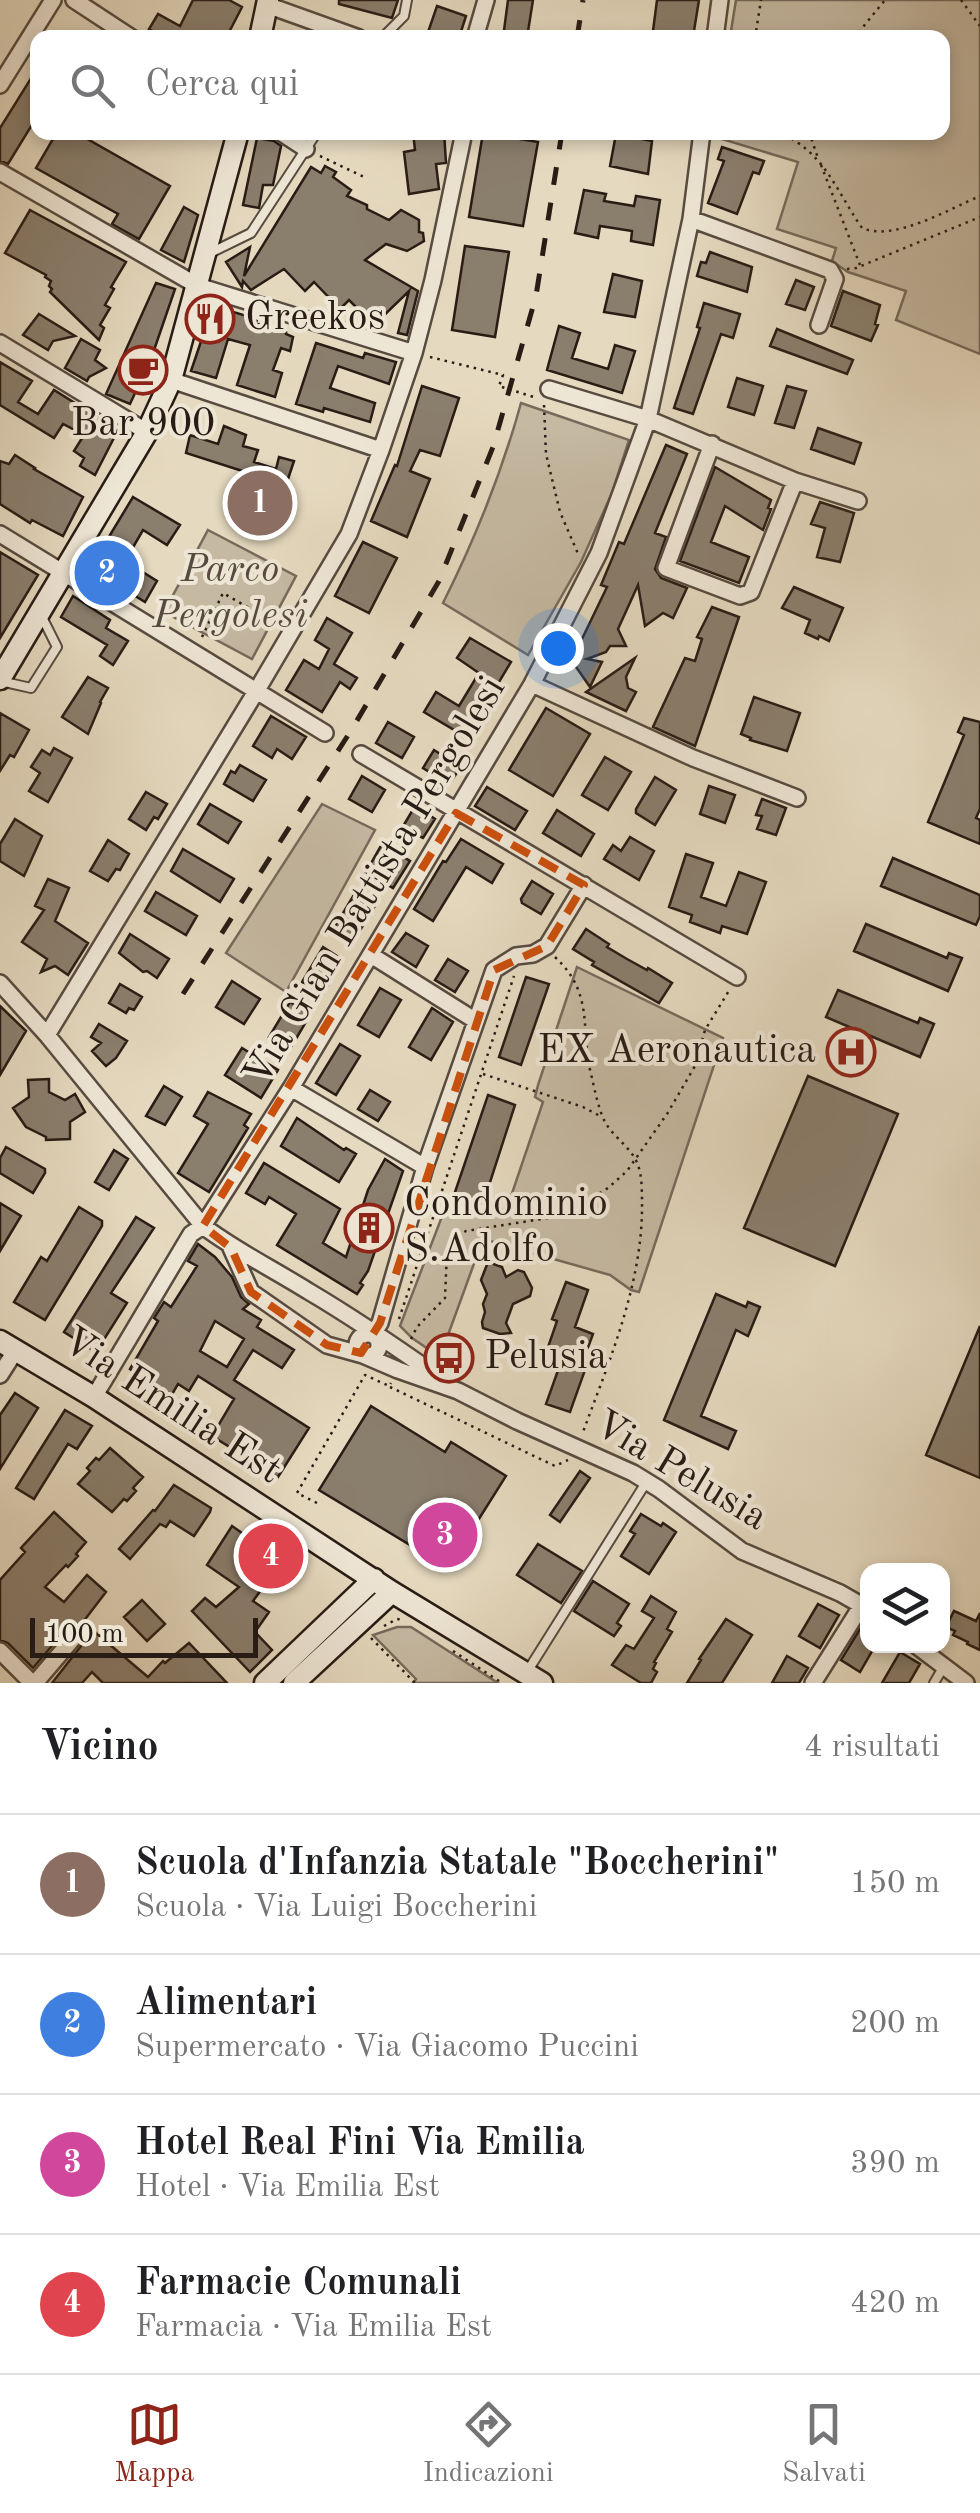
<!DOCTYPE html>
<html lang="it">
<meta charset="utf-8">
<style>
body{margin:0;font-family:"Old Standard TT",serif;background:#f2f2f2;color:#202124}
.controls{position:absolute;right:30px;bottom:30px;display:grid;overflow:hidden;border-radius:20px;box-shadow:0 5px 15px #0003}
.controls button{width:90px;height:90px;display:grid;place-items:center;padding:0;border:0;border-bottom:2px solid #e0e0e0;background:#fff;color:#202124;font:50px sans-serif}
.scale{position:absolute;left:30px;bottom:25px;width:228px;box-sizing:border-box;padding-left:10px;border:5px solid #281c15;border-top:0;font-size:28px;line-height:35px;white-space:nowrap;color:#281c15;-webkit-text-stroke:8px #eee6d5;paint-order:stroke}
.you{position:absolute;left:558px;top:648px;width:35px;height:35px;margin:-25px;border:8px solid #fff;border-radius:50%;background:#1a73e8;box-shadow:0 0 0 15px #1a73e833}
.badge{display:grid;place-items:center;width:65px;height:65px;border-radius:50%;background:#8f2418;color:#fff;font-size:32px;font-weight:700}
.pin{position:absolute;translate:-50% -50%;border:5px solid #fff;box-shadow:0 2px 10px #0006}
.list{margin:0;padding:0;list-style:none}
h2{display:flex;justify-content:space-between;align-items:center;height:130px;margin:0;padding:0 40px;font-size:42px}
h2 small{font-size:32px;font-weight:400;color:#757577}
.list li{display:grid;grid-template-columns:65px 1fr auto;gap:30px;align-items:center;box-sizing:border-box;height:140px;padding:0 40px;border-top:2px solid #e0e0e0}
.list b{display:block;font-size:38px;white-space:nowrap}
.list p{margin:0;font-size:32px;white-space:nowrap;color:#757577}
.list em{font-size:32px;font-style:normal;color:#757577}
.icon{flex:none;width:55px;height:55px;fill:none;stroke:currentColor;stroke-width:2;stroke-linecap:round;stroke-linejoin:round}
.map{position:relative;flex:none;width:980px;height:1683px;overflow:hidden}
.search{position:absolute;background:#fff;box-shadow:0 5px 15px #0003;left:30px;right:30px;top:30px;height:110px;display:flex;align-items:center;gap:25px;box-sizing:border-box;padding:0 35px;border-radius:20px;color:#757577;font-size:38px}
.sheet{height:690px;background:#fff}
nav{display:flex;justify-content:space-around;align-items:center;box-sizing:border-box;height:140px;border-top:2px solid #e0e0e0;background:#fff;font-size:28px;color:#757577}
nav a{display:grid;justify-items:center;gap:5px}
nav .on{color:#8f2418}
.map>svg:first-child{display:block}
.green{fill:#c5b9a2;stroke:#766a5c;stroke-width:2.5}
.building{fill:#8a7e6d;stroke:#281c15;stroke-width:2.5;fill-rule:evenodd}
.lines{fill:none;stroke-linecap:round;stroke-linejoin:round}
.lane-casing{stroke:#574b40;stroke-width:12}
.street-casing{stroke:#574b40;stroke-width:20}
.secondary-casing{stroke:#281c15;stroke-width:25}
.path{stroke:#281c15;stroke-width:2.5;stroke-dasharray:2.5 5;stroke-linecap:butt}
.lane{stroke:#eee6d5;stroke-width:8}
.street{stroke:#eee6d5;stroke-width:15}
.secondary{stroke:#eee6d5;stroke-width:20}
.rail{stroke:#281c15;stroke-width:5;stroke-dasharray:18 18;stroke-linecap:butt}
.marked{fill:none;stroke:#cb500d;stroke-width:8;stroke-dasharray:20 12;stroke-linejoin:round}
.labels{text-anchor:middle;dominant-baseline:central;stroke-width:8;stroke-linejoin:round;paint-order:stroke}
.poi-label{font-size:40px;fill:#281c15;stroke:#eee6d5;text-anchor:start}
.park-label{font-size:40px;font-style:italic;fill:#574b3f;stroke:#eee6d5}
.street-label{font-size:40px;fill:#281c15;stroke:#eee6d5}
</style>
<div class="map">
<svg width="980" height="1683" viewBox="0 0 980 1683">
<rect width="100%" height="100%" fill="#e5d9bf"/>
<filter id="stains"><feTurbulence type="fractalNoise" baseFrequency=".002" numOctaves="4"/><feColorMatrix values="0 0 0 0 .2 0 0 0 0 .09 0 0 0 0 .02 0 0 0 .5 -.17"/></filter>
<radialGradient id="worn" r=".72"><stop offset=".6" stop-color="#630" stop-opacity="0"/><stop offset="1" stop-color="#630" stop-opacity=".3"/></radialGradient>
<path class="green" d="M736 0H980V354L896 320 906 291 848 272 832 261 836 248 777 229 798 162 715 137 716 132H942V38L730 37Z
M521 403 629 440 612 493 581 562 528 655 443 603C475 539 502 472 521 403Z
M208 530 296 576 252 659 164 612Z
M322 804 375 830 286 992 226 953Z
M577 967 723 1038 639 1292 631 1290 610 1275 483 1239 440 1357 412 1338 400 1326 446 1206 484 1215 507 1208 543 1102 535 1097 538 1085Z
M397 1627H411L498 1683H413L416 1679 373 1635Z"/>
<path class="building" d="M193 0H229L242 7 226 38H164L149 29 158 14 180 26Z
M339 0H398L392 18 339 4Z
M508 0H533L527 38H503Z
M657 0H699L693 37 653 31Z
M437 6 466 16 459 38H426Z
M38 67V115L8 164 0 161V128Z
M57 132H75L170 186 139 239 112 224 118 214 36 168Z
M413 132H444L446 163 436 164 439 189 409 194 404 152 415 150Z
M483 133 538 142 523 226 469 217Z
M616 134 652 141 648 174 610 166Z
M257 138 274 141 281 146 273 185H263L259 208 243 205Z
M722 147 764 161 759 174 753 172 737 214 708 203 724 161 718 159Z
M325 166 336 172 333 177 351 190 347 196 367 205V209L389 220 401 210 419 220V232L423 233 424 241 407 251 386 244 365 260 418 291 407 335 398 333 409 291 374 325 349 300 340 309 314 282 305 291 284 269 251 290 243 281 242 287 226 262 250 247 244 276 311 167 321 173Z
M584 190 606 194 604 201 634 206 636 196 660 200 653 245 631 241 632 231 600 226 598 238 575 233Z
M184 207 198 215 184 262 161 250Z
M30 210 126 262 111 287 114 289 105 305 110 308 100 325 104 328 99 340 50 292 52 289 49 286 51 281 45 277 46 275 5 253Z
M465 246 509 252 495 337 452 330Z
M710 252 752 267 747 292 697 276 701 262 706 263Z
M613 274 642 281 635 317 604 312Z
M796 280 814 287 805 310 786 304Z
M156 283 175 289 152 356 130 404 106 394Z
M843 291 880 305 875 324 878 325 871 341 831 326Z
M704 303 740 314 733 338 721 334 693 414 674 408 700 328 697 327Z
M213 306 257 319 256 323 286 332V334L293 337 290 351 281 348 273 370 282 373 275 397 237 385 250 345 228 339 216 378 191 371Z
M39 314 75 336 53 341 48 350 23 335Z
M559 326 580 333 572 358 608 369 615 345 635 351 622 393 547 370Z
M777 329 853 360 847 374 770 346Z
M81 339 100 350 95 360 106 368 89 377 87 381 65 368Z
M316 343 363 358 365 353 396 362 389 384 338 366 330 388 375 403 370 422 324 408 323 412 296 404Z
M0 362 32 381 18 402 38 414 54 390 118 430 95 475 80 466 84 458 74 451 84 435 63 424 54 438 0 405Z
M737 378 763 386 754 415 728 407Z
M422 386 459 398 440 456 420 450 410 471 430 479 407 537 371 521 395 465 397 466Z
M787 386 806 391 794 428 775 423Z
M224 426 246 435 243 446 258 450 254 462 276 469 279 457 294 461 286 485 186 453 190 435 218 444Z
M818 428 861 443 854 464 811 449Z
M666 445 687 454 655 533 666 537 655 569 661 578 687 588 673 618 663 613 645 626 638 585 618 629 626 646H610L606 652 587 659 602 662 590 687 574 664 569 666 607 587 601 585 619 542 624 544Z
M15 455 35 468 34 469 83 497 63 536 32 520 30 523 0 504V461L9 464Z
M715 467 771 500 768 508 771 509 763 530 725 506 711 542 749 557 739 583 680 561Z
M133 497 180 525 167 545 143 530 125 561 157 581 145 602 90 568Z
M820 502 854 513 840 562 817 557 825 528 811 524Z
M363 542 397 558 369 613 335 596Z
M0 552 38 575 0 638Z
M794 587 843 608 829 641 819 636 818 639 805 633 810 620 782 608Z
M73 596 110 620 106 628 128 641 113 665 100 656 107 645 61 617Z
M712 607 739 617 695 746 653 727 685 658 695 661 702 639 697 637Z
M327 618 352 633 334 664 357 678 350 689 340 682 322 712 286 690 304 660 319 669 329 649 315 640Z
M470 638 511 662 466 737 424 712 436 692 459 706 479 673 457 658Z
M635 658 626 677 628 688 636 692 626 711 586 692Z
M88 677 108 688 100 702 101 703 88 734 62 717Z
M754 697 800 713 787 751 750 740 751 738 741 734Z
M546 708 590 734 553 796 509 770Z
M0 713 29 730 14 757 10 755 0 771Z
M271 716 306 737 292 759 277 749 272 758 253 746Z
M964 718 980 722V809L976 818 980 820V844L928 822 964 735 958 732Z
M388 722 414 737 402 758 376 743Z
M54 748 72 758 48 802 29 791 40 773 31 767 42 750 50 755Z
M434 750 461 767 449 784 423 768Z
M605 757 631 772 608 810 582 795Z
M240 765 266 780 253 801 224 784 231 771 235 773Z
M362 776 385 790 372 812 349 799Z
M655 777 676 790 655 825 636 813V809Z
M709 786 735 795 725 823 700 814Z
M487 787 527 811 515 830 475 806Z
M146 792 167 804 158 819 154 817 146 830 129 819Z
M762 799 786 808 776 835 757 829 762 816 756 815Z
M210 804 241 822 228 843 198 824Z
M415 806 435 819 423 838 402 828Z
M557 810 594 834 581 856 543 833Z
M15 819 42 836 24 876 0 861V844Z
M630 837 654 851 639 880 604 859 613 845 621 851Z
M461 839 503 864 492 883 466 867 433 921 414 909 443 861 446 862Z
M108 840 129 854 120 870 116 869 108 881 90 871Z
M382 844 410 861 393 888 366 872Z
M183 849 234 879 220 902 171 871Z
M686 854 713 863 701 897 726 906 739 872 766 882 747 934 722 926 720 933 690 922 692 915 669 907Z
M893 858 980 895V916L976 925 881 886Z
M48 879 69 888 55 921 88 943 68 975 55 966 41 972 47 959 22 942 44 910 35 906Z
M532 881 553 894 541 914 522 903 521 899Z
M156 892 197 916 186 935 145 911Z
M355 893 375 906 354 940 334 928Z
M866 924 947 958 949 953 962 958 948 991 854 951Z
M586 929 609 944 607 947 627 959 647 970 648 968 672 983 659 1003 592 965 594 962 573 949Z
M406 933 428 946 416 967 392 952Z
M130 934 169 959 157 978 147 971 143 972 119 953Z
M323 947 343 960 322 995 302 982Z
M448 959 468 971 455 992 435 980Z
M526 977 549 984 521 1065 499 1057Z
M232 981 260 999 244 1024 216 1007Z
M120 984 142 997 134 1010 129 1008 126 1013 109 1003Z
M380 988 401 1000 379 1037 358 1025Z
M838 990 918 1023 920 1018 934 1024 920 1057 826 1017Z
M290 1002 310 1015 290 1049 269 1037Z
M0 1006 26 1031 0 1075Z
M432 1008 453 1022 431 1060 409 1047Z
M99 1024 127 1041 116 1058 106 1066 92 1051 101 1043 91 1037Z
M340 1044 360 1056 336 1095 316 1083Z
M242 1048 278 1070 261 1098 225 1075Z
M808 1076 898 1114 835 1266 744 1228Z
M49 1079V1092L65 1100 75 1094 85 1112 70 1122V1139L46 1140V1137L26 1127 13 1108 29 1097 28 1080Z
M164 1086 182 1097 165 1125 146 1116Z
M370 1090 390 1102 378 1121 358 1109Z
M208 1092 251 1114 244 1125 248 1128 209 1192 178 1173 208 1124 194 1116Z
M488 1095 515 1105 483 1204 454 1195Z
M297 1118 344 1150 346 1148 356 1154 339 1182 281 1146Z
M6 1147 45 1169V1173L33 1193 0 1173V1158Z
M114 1150 128 1159 109 1190 95 1182Z
M385 1159 403 1171 368 1271 360 1283 363 1285 357 1294 277 1245 296 1214 269 1197 265 1204 246 1193 264 1163 340 1209 323 1243 346 1257 368 1190Z
M0 1203 21 1216 0 1251Z
M79 1207 102 1221V1226L45 1320 14 1302 41 1257 47 1261Z
M136 1217 154 1228 111 1293 127 1303 96 1352 64 1332Z
M198 1244 215 1257 232 1277 241 1297 249 1304 243 1309 261 1320 257 1327 294 1350 282 1368 253 1350 234 1380 309 1428 278 1477 212 1436 234 1399 198 1376 189 1391 178 1384 171 1396 130 1369 158 1321 154 1318 164 1302 171 1307 197 1266 188 1261ZM215 1321 244 1339 227 1367 200 1351Z
M488 1262 502 1267 506 1277 518 1270 524 1272 532 1288 530 1296 513 1304 506 1323 511 1333 500 1334 483 1328 482 1322 485 1312 483 1304 487 1294 481 1280Z
M566 1282 588 1290 575 1327 593 1334 580 1369 585 1370 570 1412 546 1404 561 1362 545 1356 557 1321 552 1319Z
M716 1294 746 1307 748 1302 760 1307 748 1336 736 1330 701 1416 736 1431 728 1449 664 1420Z
M980 1326V1478L926 1455Z
M15 1393 38 1408 0 1469V1415Z
M371 1406 445 1452 451 1442 506 1476 448 1568 319 1490Z
M65 1410 92 1426 77 1449 68 1444 34 1499 16 1488Z
M110 1448 143 1477 133 1488 136 1491 127 1501 124 1499 112 1512 78 1484 90 1471 87 1468 96 1458 99 1460Z
M580 1471 590 1478 560 1522 550 1515Z
M174 1485 211 1508 210 1512 194 1536 170 1521 166 1527 160 1524 130 1559 119 1549 153 1510 155 1511Z
M54 1512 86 1542 76 1554 78 1556 68 1567 66 1565 45 1587 64 1602 87 1575 106 1592 83 1622 148 1677 163 1661 165 1663 189 1643 227 1683H103L92 1672 82 1683H52L85 1641 87 1632 82 1626 77 1624 68 1627 33 1668 8 1643 0 1640V1580L25 1552 21 1548Z
M641 1514 661 1526 663 1523 676 1532 649 1574 621 1556 635 1534 630 1531Z
M232 1526 282 1561 253 1601 269 1612 255 1632 272 1650 250 1672 192 1611 205 1598 216 1607 239 1587 207 1565Z
M538 1544 582 1571 561 1603 517 1575Z
M593 1581 629 1604 617 1623 621 1626 614 1636 574 1611Z
M651 1596 676 1612 667 1629 672 1632 654 1662 656 1663 653 1669 657 1672 651 1683H641L612 1665 626 1645 634 1649 654 1618 642 1611Z
M142 1600 165 1624 147 1641 124 1617Z
M818 1604 839 1615 820 1648 799 1636Z
M954 1611 976 1621 980 1613V1650L967 1644 968 1642 953 1635 955 1631 946 1627Z
M726 1619 752 1635 722 1683H687L701 1660 699 1659Z
M860 1629 868 1633V1646H875L860 1672 841 1660Z
M900 1652 920 1664 909 1683H882Z
M787 1656 808 1668 799 1683H772Z"/>
<g class="lines">
<g class="lane-casing">
<path id="lane" d="M382 38 404 16 407 0
M210 253 251 233 317 132
M0 681 31 688 55 650 57 647 41 615
M527 1672 647 1481
M934 1683 944 1666"/>
</g>
<g class="street-casing">
<path id="street" d="M74 0 132 38
M267 5 359 38
M475 38 486 0
M715 38 720 0
M0 85 53 0
M280 132 306 149
M0 172 198 286 414 353
M691 219 830 270 835 279 819 325
M0 343 147 432
M171 380 381 450
M549 389 648 419 795 481 858 501
M712 444 666 568 740 596 751 592 795 481
M0 534 325 733
M532 684 693 758 797 798
M361 754 737 977
M371 955 476 1021
M0 983 47 1035 203 1226C236 1251 273 1269 308 1291 354 1318 399 1349 443 1380
M47 1035 257 690 349 534 381 450 414 353 433 280 464 132
M291 1088 425 1167
M231 1248 251 1292 327 1345 363 1355 398 1370 458 1391 517 1421 633 1473 659 1489 742 1551 840 1593 868 1609
M357 1345a11 11 0 1 1 22 0a11 11 0 1 1-22 0Z
M373 1334 380 1323 425 1167 494 970 516 956 533 954 547 946 584 885
M0 1375 16 1350
M94 1397 191 1234 203 1226 291 1088 532 684 599 553 648 419 691 219 702 132
M917 1646 966 1683
M0 1651 32 1683
M35 1683 76 1635
M813 1683 862 1605"/>
</g>
<g class="secondary-casing">
<path id="secondary" d="M260 38 268 0
M0 679 147 432 171 380 238 132
M0 1341 94 1397 392 1592 542 1683
M265 1683 374 1579
M294 1683 392 1592"/>
</g>
<path class="path" d="M961 0 980 26
M755 38 761 0
M854 38 885 0
M778 132C825 152 835 189 862 228 894 242 949 209 980 196
M809 132 818 158
M320 156 364 177
M821 165 860 265
M847 269 856 268 980 217
M430 357 503 375 499 386 537 398
M544 405 546 454 560 512 579 556
M202 637 223 593 277 624
M555 957C596 995 579 1031 592 1078 595 1092 599 1110 605 1122 614 1138 632 1148 638 1165 642 1176 642 1191 642 1203 643 1282 610 1359 583 1432
M483 1074 583 1107 602 1117
M399 1319 514 976
M411 1339 417 1327 445 1298 447 1251 453 1239 466 1231 548 1218 569 1212 608 1188 627 1171 667 1114 695 1066 705 1030 730 989
M390 1387 555 1466 568 1460
M317 1503 297 1493 365 1375 389 1386 391 1383
M384 1626 397 1619 404 1620
M371 1638 415 1683
M453 1651 502 1683"/>
<use href="#lane" class="lane"/>
<use href="#street" class="street"/>
<use href="#secondary" class="secondary"/>
<path class="rail" d="M577 38 583 0
M183 994 352 729 439 581 493 447 536 296 562 132"/>
</g>
<path class="marked" d="M456 813 584 885 547 946 494 970 380 1323 361 1353 327 1345 251 1292 231 1248 203 1226Z"/>
<defs>
<g id="restaurant-ring" transform="scale(2.5)"><circle r="9.5" fill="#eee6d5" stroke="#8f2418" stroke-width="1.5"/><path d="M-5-6h1v4h1v-4h1v4h1v-4h1v5L-1.5 .5V6h-2V.5L-5-1ZM5-6V6H3V1.5H1.5Q1.5-4 5-6Z" fill="#8f2418"/></g>
<g id="cafe-ring" transform="scale(2.5)"><circle r="9.5" fill="#eee6d5" stroke="#8f2418" stroke-width="1.5"/><path d="M-5.5-4.5H6V0H3Q3 3.5 0 3.5H-2.5Q-5.5 3.5-5.5 0ZM3-3.2v2h1.7v-2ZM-6 4.5H4V6H-6Z" fill="#8f2418"/></g>
<g id="hospital-ring" transform="scale(2.5)"><circle r="9.5" fill="#eee6d5" stroke="#8f2418" stroke-width="1.5"/><path d="M-5-5h3v3.5h4V-5h3V5h-3V1.5h-4V5h-3Z" fill="#8f2418"/></g>
<g id="building-ring" transform="scale(2.5)"><circle r="9.5" fill="#eee6d5" stroke="#8f2418" stroke-width="1.5"/><path d="M-4-6H4V6H1V3H-1V6H-4ZM-2.5-4.3h1.7v1.8h-1.7ZM.8-4.3h1.7v1.8H.8ZM-2.5-1h1.7V.8h-1.7ZM.8-1h1.7V.8H.8Z" fill="#8f2418"/></g>
<g id="bus-ring" transform="scale(2.5)"><circle r="9.5" fill="#eee6d5" stroke="#8f2418" stroke-width="1.5"/><path d="M-5-6H5V4H4V6H2V4H-2V6H-4V4H-5ZM-3.5-4V0h7V-4ZM-3.5 1.2v1.5H-2V1.2ZM2 1.2v1.5H3.5V1.2Z" fill="#8f2418"/></g>
</defs>
<g fill-rule="evenodd">
<use href="#restaurant-ring" x="210" y="319"/>
<use href="#cafe-ring" x="143" y="370"/>
<use href="#hospital-ring" x="851" y="1052"/>
<use href="#building-ring" x="369" y="1228"/>
<use href="#bus-ring" x="449" y="1358"/>
</g>
<g class="labels">
<g class="poi-label">
<text x="245" y="319">Greekos</text>
<text x="143" y="425" text-anchor="middle">Bar 900</text>
<text x="816" y="1052" text-anchor="end">EX Aeronautica</text>
<text x="404" y="1205">Condominio<tspan x="404" dy="46">S.Adolfo</tspan></text>
<text x="484" y="1358">Pelusia</text>
</g>
<g class="park-label">
<text x="230" y="571">Parco<tspan x="230" dy="46">Pergolesi</tspan></text>
</g>
<g class="street-label">
<text transform="translate(376 882) rotate(-59)">Via Gian Battista Pergolesi</text>
<text transform="translate(171 1407) rotate(33)">Via Emilia Est</text>
<text transform="translate(680 1472) rotate(31)">Via Pelusia</text>
</g>
</g>
<rect width="100%" height="100%" filter="url(#stains)"/>
<rect width="100%" height="100%" fill="url(#worn)"/>
</svg>
<div class="controls">
<button><svg class="icon" aria-label="layers" viewBox="0 0 24 24"><path d="M12 4l9 5-9 5-9-5zM3 14l9 5 9-5"/></svg></button>
</div>
<div class="scale">100 m</div>
<div class="you"></div>
<div class="pin badge" style="left:260px;top:503px;background:#8d6e63">1</div>
<div class="pin badge" style="left:107px;top:573px;background:#3f7fe0">2</div>
<div class="pin badge" style="left:445px;top:1535px;background:#d1479c">3</div>
<div class="pin badge" style="left:271px;top:1556px;background:#e0444e">4</div>
<div class="search"><svg class="icon" aria-label="search" viewBox="0 0 24 24"><circle cx="10" cy="10" r="6"/><path d="M15 15l6 6"/></svg>Cerca qui</div>
</div>
<section class="sheet">
<h2>Vicino<small>4 risultati</small></h2>
<ul class="list">
<li><span class="badge" style="background:#8d6e63">1</span><div><b>Scuola d'Infanzia Statale &quot;Boccherini&quot;</b><p>Scuola · Via Luigi Boccherini</p></div><em>150 m</em></li>
<li><span class="badge" style="background:#3f7fe0">2</span><div><b>Alimentari</b><p>Supermercato · Via Giacomo Puccini</p></div><em>200 m</em></li>
<li><span class="badge" style="background:#d1479c">3</span><div><b>Hotel Real Fini Via Emilia</b><p>Hotel · Via Emilia Est</p></div><em>390 m</em></li>
<li><span class="badge" style="background:#e0444e">4</span><div><b>Farmacie Comunali</b><p>Farmacia · Via Emilia Est</p></div><em>420 m</em></li>
</ul>
</section>
<nav>
<a class="on"><svg class="icon" aria-label="map" viewBox="0 0 24 24"><path d="M3 6l6-2 6 2 6-2v14l-6 2-6-2-6 2zM9 4v14M15 6v14"/></svg>Mappa</a>
<a><svg class="icon" aria-label="directions" viewBox="0 0 24 24"><path d="M12 3l9 9-9 9-9-9zM9 14v-3h6M13 9l2 2-2 2"/></svg>Indicazioni</a>
<a><svg class="icon" aria-label="saved" viewBox="0 0 24 24"><path d="M7 4h10v16l-5-4-5 4z"/></svg>Salvati</a>
</nav>
